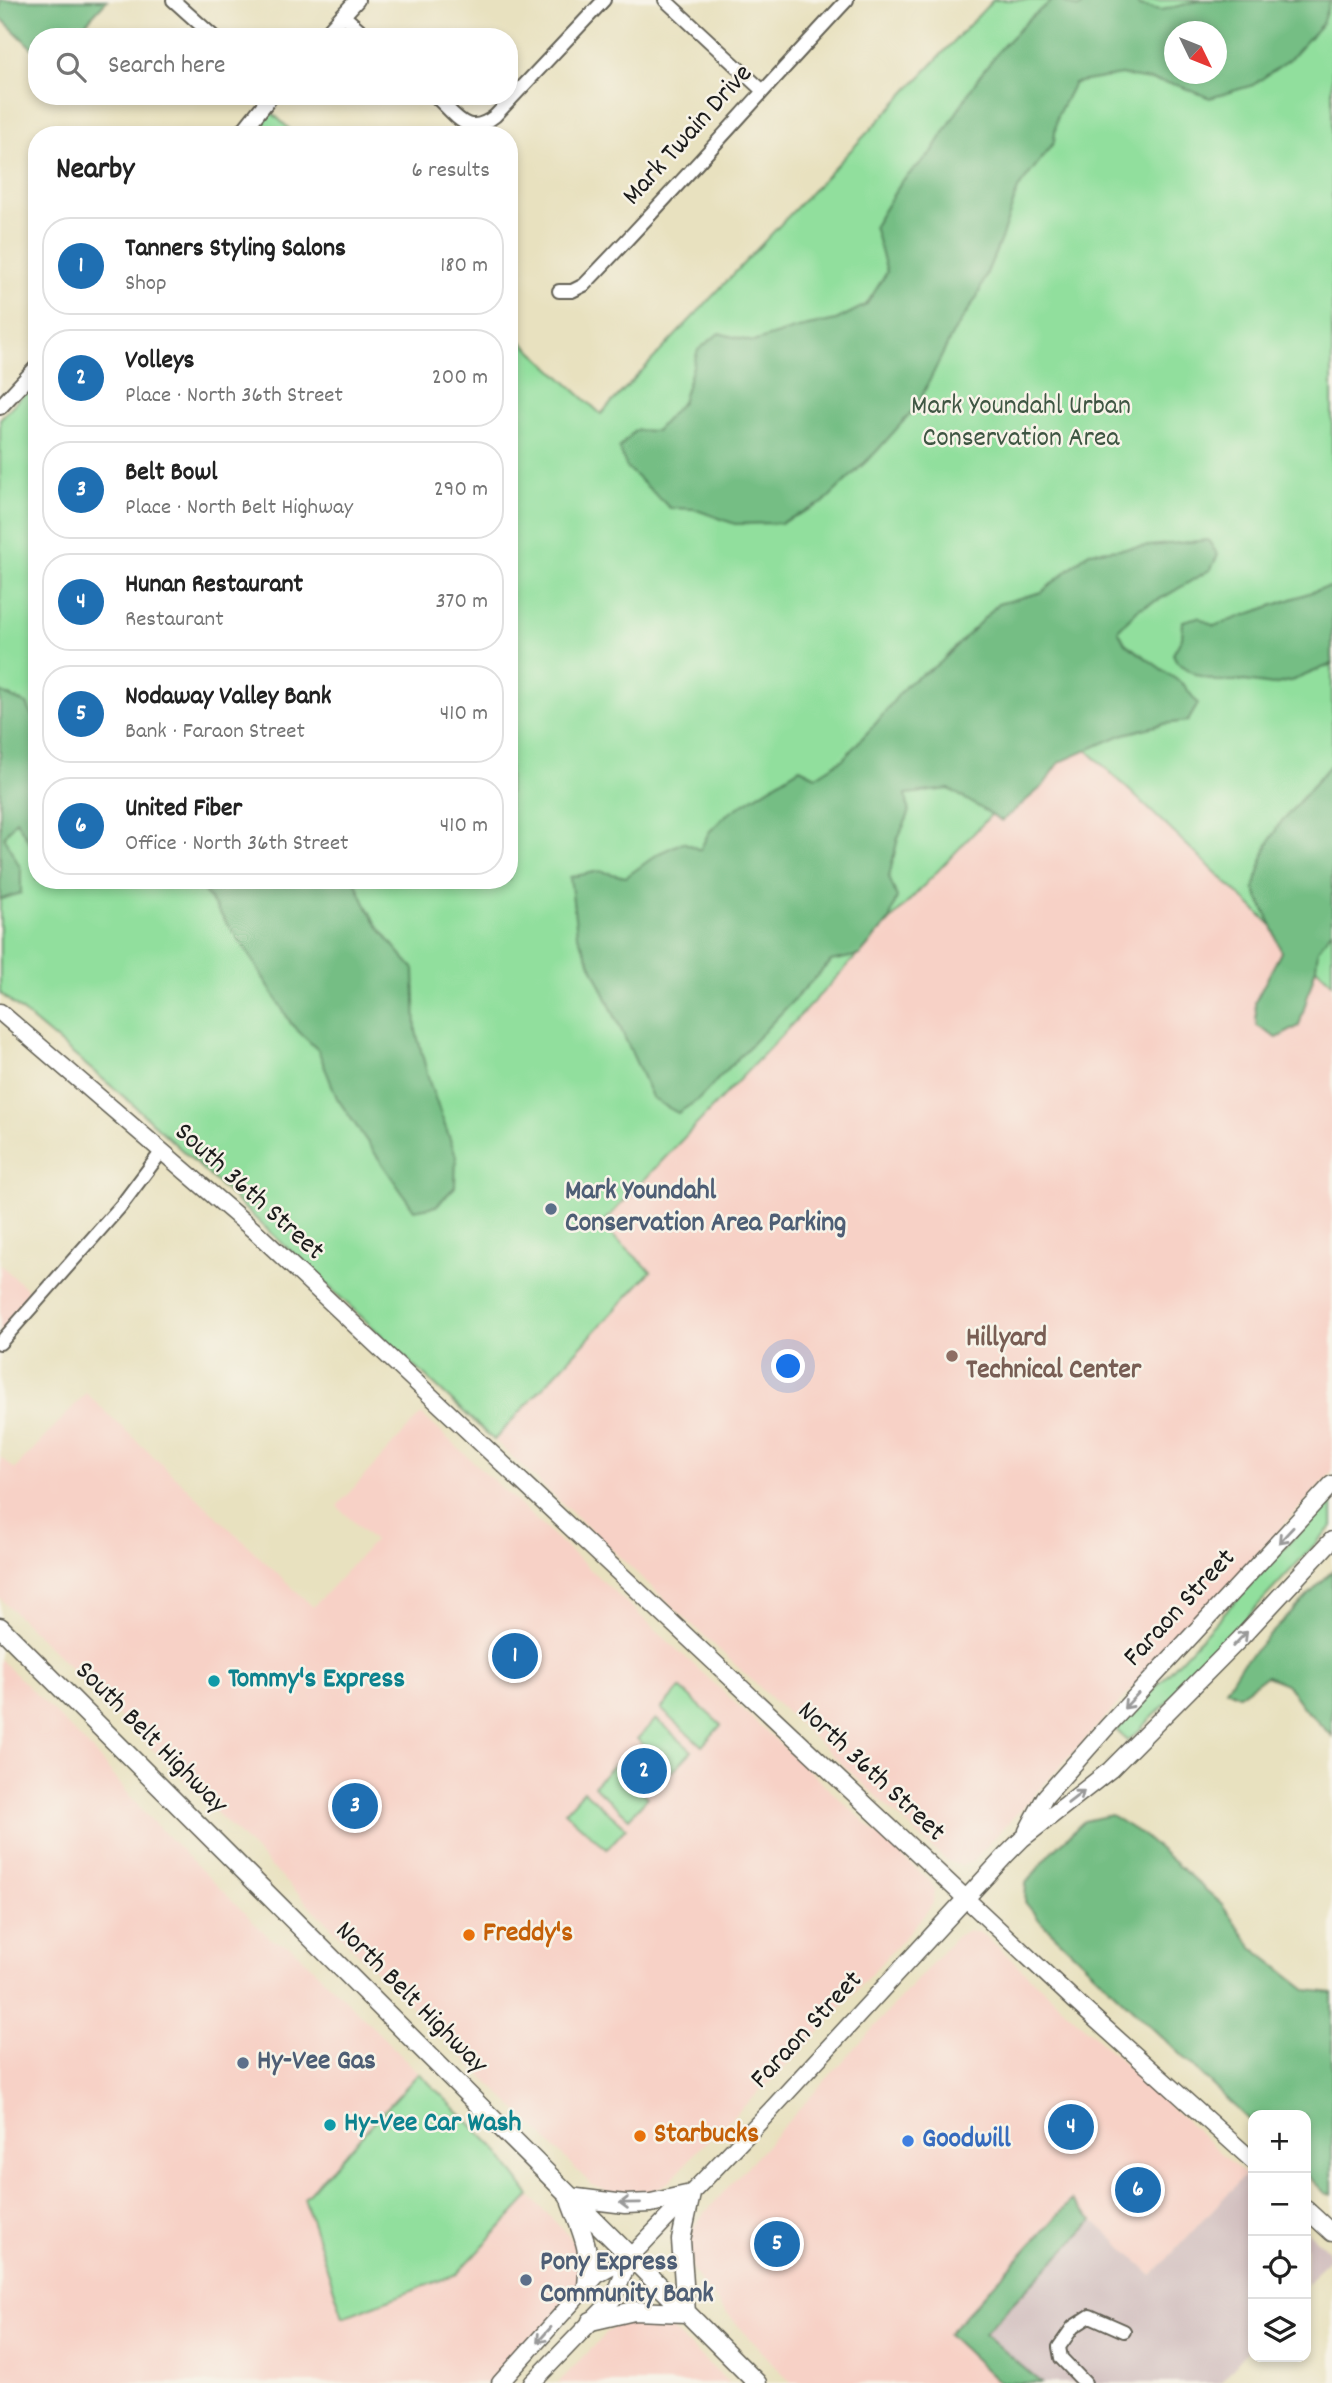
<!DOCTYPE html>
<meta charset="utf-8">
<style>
body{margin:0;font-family:Dekko,sans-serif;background:#f6f6f6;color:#222}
.controls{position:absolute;right:21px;bottom:21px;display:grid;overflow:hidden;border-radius:14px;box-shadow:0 4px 10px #0003}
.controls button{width:63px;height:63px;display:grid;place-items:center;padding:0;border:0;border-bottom:2px solid #e0e0e0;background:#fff;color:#222;font:35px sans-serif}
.compass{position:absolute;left:1164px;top:21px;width:63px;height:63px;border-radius:50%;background:#fff;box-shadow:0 4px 10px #0003;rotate:133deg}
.you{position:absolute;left:789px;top:1367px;width:24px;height:24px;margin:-18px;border:5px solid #fff;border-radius:50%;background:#1a73e8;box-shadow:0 0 0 10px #1a73e833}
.badge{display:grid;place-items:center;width:46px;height:46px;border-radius:50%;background:#1f6fb2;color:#fff;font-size:23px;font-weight:700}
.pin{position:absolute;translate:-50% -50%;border:4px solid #fff;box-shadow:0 2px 7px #0006}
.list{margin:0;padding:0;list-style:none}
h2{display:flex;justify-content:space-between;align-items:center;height:91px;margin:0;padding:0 28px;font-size:30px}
h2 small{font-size:23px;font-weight:400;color:#767676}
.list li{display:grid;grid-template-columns:46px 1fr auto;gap:21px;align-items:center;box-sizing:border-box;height:98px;margin:0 14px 14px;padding:0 14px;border:2px solid #e0e0e0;border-radius:28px}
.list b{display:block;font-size:26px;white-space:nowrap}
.list p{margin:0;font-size:23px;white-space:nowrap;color:#767676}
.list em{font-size:23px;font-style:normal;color:#767676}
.icon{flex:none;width:38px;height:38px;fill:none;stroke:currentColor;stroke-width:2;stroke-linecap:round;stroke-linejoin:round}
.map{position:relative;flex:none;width:1332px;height:2383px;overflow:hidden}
.search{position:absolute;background:#fff;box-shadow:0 4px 10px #0003;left:28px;top:28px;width:490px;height:77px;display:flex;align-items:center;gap:18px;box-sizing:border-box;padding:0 24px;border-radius:28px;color:#767676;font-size:26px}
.panel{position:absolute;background:#fff;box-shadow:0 4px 10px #0003;left:28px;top:126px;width:490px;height:763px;border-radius:28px}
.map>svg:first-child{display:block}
.built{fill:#f7d1c6}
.industrial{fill:#d2bfbf}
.green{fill:#91df9d;stroke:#567e5c;stroke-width:2;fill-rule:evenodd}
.forest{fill:#74be84;stroke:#486d50;stroke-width:2;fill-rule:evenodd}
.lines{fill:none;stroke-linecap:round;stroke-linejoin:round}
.minor-casing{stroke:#636155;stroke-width:16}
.tertiary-casing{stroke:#636155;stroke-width:18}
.secondary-casing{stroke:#636155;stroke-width:19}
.primary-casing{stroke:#636155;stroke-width:21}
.minor{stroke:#fff;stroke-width:12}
.tertiary{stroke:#fff;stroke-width:14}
.secondary{stroke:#fff;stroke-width:16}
.primary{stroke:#fff;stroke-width:18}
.oneway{stroke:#999}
.service-dot{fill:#5c6f8a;stroke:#f7f3e8;stroke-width:2.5}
.education-dot{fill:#8d6e63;stroke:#f7f3e8;stroke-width:2.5}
.culture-dot{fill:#0f9aa8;stroke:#f7f3e8;stroke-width:2.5}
.food-dot{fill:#e8710a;stroke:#f7f3e8;stroke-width:2.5}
.shop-dot{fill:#3f7fe0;stroke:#f7f3e8;stroke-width:2.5}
.labels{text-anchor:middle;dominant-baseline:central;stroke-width:5;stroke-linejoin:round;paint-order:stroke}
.street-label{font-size:28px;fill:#1c1c1c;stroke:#f7f3e8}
.park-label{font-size:28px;fill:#3f5643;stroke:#f7f3e8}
.service-label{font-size:28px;font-weight:bold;fill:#4e5e75;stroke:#f7f3e8;text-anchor:start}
.education-label{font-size:28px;font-weight:bold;fill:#785e54;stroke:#f7f3e8;text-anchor:start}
.culture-label{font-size:28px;font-weight:bold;fill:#0d838f;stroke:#f7f3e8;text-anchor:start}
.food-label{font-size:28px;font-weight:bold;fill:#c56008;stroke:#f7f3e8;text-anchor:start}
.shop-label{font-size:28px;font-weight:bold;fill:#366cbe;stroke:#f7f3e8;text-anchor:start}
</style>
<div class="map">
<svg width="1332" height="2383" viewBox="0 0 1332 2383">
<rect width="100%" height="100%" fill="#f7f3e8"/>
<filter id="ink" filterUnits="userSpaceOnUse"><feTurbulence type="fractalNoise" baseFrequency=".0143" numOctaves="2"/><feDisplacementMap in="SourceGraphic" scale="14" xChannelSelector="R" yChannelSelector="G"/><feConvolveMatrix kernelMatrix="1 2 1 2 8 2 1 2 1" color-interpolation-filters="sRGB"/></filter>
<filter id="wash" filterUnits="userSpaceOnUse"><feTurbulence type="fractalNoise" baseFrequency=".00686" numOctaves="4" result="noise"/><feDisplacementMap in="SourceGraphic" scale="28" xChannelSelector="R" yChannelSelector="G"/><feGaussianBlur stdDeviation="1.57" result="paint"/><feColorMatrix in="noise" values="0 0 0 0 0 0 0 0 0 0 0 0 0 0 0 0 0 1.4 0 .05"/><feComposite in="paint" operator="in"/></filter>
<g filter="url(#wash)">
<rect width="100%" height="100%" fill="#e8e1bf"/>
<path class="built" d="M1069 732 1332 983V1473L973 1861 961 1865 949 1862 933 1849 494 1440 651 1271 601 1225Z
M0 1264 34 1296 0 1334Z
M86 1393 313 1607 374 1541 337 1506 421 1414 931 1883 934 1891 933 1902 926 1913 798 2055 699 2149 669 2182 656 2190 636 2197 611 2193 592 2185 0 1598V1457L15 1469Z
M0 1659 92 1750 144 1813 272 1940 290 1946 300 1955 419 2073 304 2198 457 2274 530 2196 574 2241 584 2254V2281L495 2383H0Z
M969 1930 978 1932 989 1939 1245 2175 1152 2275 1072 2201 948 2334 1000 2383H791L702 2286 692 2269 690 2239 694 2228 700 2218 957 1936Z
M640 2317 670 2328 729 2383H558L616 2324Z"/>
<path class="industrial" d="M1245 2175 1253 2182V2345L1220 2383H1041L984 2333 1093 2220 1152 2275Z
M1306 2230 1327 2249 1330 2257 1306 2286Z"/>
<path class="green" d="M993 0H1332V983L1069 733 601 1225 651 1271 494 1440 129 1101 0 993V419L37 380V880H509V330L601 414ZM1174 32H1216V74H1174Z
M271 112 296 135H252Z
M1332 1496V1526L1159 1711 1128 1741 1116 1730Z
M680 1688 721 1725 702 1746 661 1709Z
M656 1719 692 1751 672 1772 637 1739Z
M613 1765 648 1797 629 1818 594 1786Z
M584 1791 626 1828 607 1849 565 1812Z
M419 2073 496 2149 530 2196 457 2274 343 2317 304 2198Z"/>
<path class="forest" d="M0 0H107L73 37H37V53L0 17Z
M1053 0H1059L1079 8 1086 0H1135L1140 6 1162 10 1202 0H1330L1322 24 1290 59 1253 85 1210 98 1177 85 1121 75 1074 83 1057 116 1054 142 1018 189 1001 239 977 297 952 335 917 406 876 452 823 503 781 523 735 524 694 509 670 508 627 468 619 448 635 430 656 431 682 402 698 350 719 333 753 342 794 329 836 320 866 305 887 272 874 226 901 182 932 152 978 78 1002 47 1030 18ZM1174 32H1216V74H1174Z
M1208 540 1218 555 1211 569 1164 597 1138 609 1118 630 1125 643 1184 685 1198 704 1188 721 1163 724 1121 735 1060 762 1043 786 1002 821 949 789 906 794 909 814 898 838 889 877 897 897 889 921 860 955 831 961 699 1099 678 1113 653 1099 577 934 570 877 599 871 626 877 659 853 683 842 700 850 709 832 726 815 800 768 816 776 843 759 876 723 907 684 940 663 998 604 1042 592 1089 552Z
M1332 587V664L1294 680 1273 685 1244 681H1215L1195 674 1177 662 1173 654 1182 638 1183 621 1198 617 1214 626 1320 589Z
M0 692 27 704 37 727V855L16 820 4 837 21 869V893L2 899 0 897Z
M1332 763V930L1318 950 1316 967 1299 1026 1277 1038 1257 1026 1255 1002 1281 952 1272 926 1254 889 1266 848 1278 826Z
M196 880H355C368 917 388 941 414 969L416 1031 430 1084 456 1156 455 1187 436 1206 414 1210 337 1098 318 1050 292 1025 247 951Z
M1332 1571V1736L1303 1707 1286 1684 1266 1676 1239 1695 1226 1689 1240 1666Z
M1111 1815 1144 1836 1222 1904 1253 1948 1307 1990 1332 1993V2195L1325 2193 1306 2174V2115H1253V2124L1041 1922 1025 1902 1026 1883 1051 1853 1084 1821Z
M1072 2200 1093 2220 984 2333 1041 2383H1000L948 2334Z"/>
</g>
<g filter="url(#ink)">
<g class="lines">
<g class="minor-casing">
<path id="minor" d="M173 0 214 37
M665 0 763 91
M343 15 368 37
M435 96C457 116 467 138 495 116L604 0
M559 291H572L584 285C674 192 759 94 847 0
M0 1343 120 1207 162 1151
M1085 2383 1061 2358 1059 2347 1073 2327 1090 2316 1124 2331"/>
</g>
<g class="tertiary-casing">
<path id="tertiary" d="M323 37 357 0
M240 135 271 96
M0 407 37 367"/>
</g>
<g class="secondary-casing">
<path id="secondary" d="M0 1012 257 1233 1075 2001 1253 2161
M1027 1831 1045 1797 1107 1727 1332 1484
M1306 2209 1332 2233
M500 2383 597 2275 630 2257 651 2235 770 2111 1006 1855 1022 1839 1110 1770 1238 1641 1332 1540
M532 2383 614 2298 630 2257"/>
</g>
<g class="primary-casing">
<path id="primary" d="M0 1627 757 2383
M569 2197 625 2204 651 2203 691 2194 681 2240 686 2313 634 2311 591 2321
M571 2203C584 2237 591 2250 587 2286"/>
</g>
<use href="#minor" class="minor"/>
<use href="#tertiary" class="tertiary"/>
<use href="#secondary" class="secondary"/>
<use href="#primary" class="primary"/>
</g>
<defs><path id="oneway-shaft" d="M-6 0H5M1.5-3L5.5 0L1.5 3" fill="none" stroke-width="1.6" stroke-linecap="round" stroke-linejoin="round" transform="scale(1.75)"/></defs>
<g class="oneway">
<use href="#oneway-shaft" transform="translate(1286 1535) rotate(133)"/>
<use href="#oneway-shaft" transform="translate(1240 1639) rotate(-46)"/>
<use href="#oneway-shaft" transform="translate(1131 1701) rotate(133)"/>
<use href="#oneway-shaft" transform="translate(1076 1797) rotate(-38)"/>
<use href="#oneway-shaft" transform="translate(630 2203) rotate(179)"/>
<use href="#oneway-shaft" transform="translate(544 2335) rotate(132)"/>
</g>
</g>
<g class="service-dot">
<circle cx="551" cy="1209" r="7"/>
<circle cx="243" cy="2063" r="7"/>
<circle cx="526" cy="2280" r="7"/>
</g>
<circle class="education-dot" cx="952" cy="1356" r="7"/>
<g class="culture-dot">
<circle cx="214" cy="1681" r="7"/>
<circle cx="330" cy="2125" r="7"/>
</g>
<g class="food-dot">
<circle cx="469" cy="1935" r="7"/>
<circle cx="640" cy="2136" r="7"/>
</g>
<circle class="shop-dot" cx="908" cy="2141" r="7"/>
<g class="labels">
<g class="street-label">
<text transform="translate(689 136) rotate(-48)">Mark Twain Drive</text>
<text transform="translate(248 1193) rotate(42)">South 36th Street</text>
<text transform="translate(1181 1609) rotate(-47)">Faraon Street</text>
<text transform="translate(150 1739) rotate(45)">South Belt Highway</text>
<text transform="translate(870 1773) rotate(43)">North 36th Street</text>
<text transform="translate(410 1999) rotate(45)">North Belt Highway</text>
<text transform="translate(808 2031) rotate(-47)">Faraon Street</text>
</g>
<g class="park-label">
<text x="1021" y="408">Mark Youndahl Urban<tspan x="1021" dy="32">Conservation Area</tspan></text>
</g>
<g class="service-label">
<text x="565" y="1193">Mark Youndahl<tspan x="565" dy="32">Conservation Area Parking</tspan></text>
<text x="257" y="2063">Hy-Vee Gas</text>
<text x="540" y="2264">Pony Express<tspan x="540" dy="32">Community Bank</tspan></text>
</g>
<g class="education-label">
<text x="966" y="1340">Hillyard<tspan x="966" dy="32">Technical Center</tspan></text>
</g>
<g class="culture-label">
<text x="228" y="1681">Tommy's Express</text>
<text x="344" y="2125">Hy-Vee Car Wash</text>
</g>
<g class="food-label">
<text x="483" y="1935">Freddy's</text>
<text x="654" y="2136">Starbucks</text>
</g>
<g class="shop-label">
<text x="922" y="2141">Goodwill</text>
</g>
</g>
</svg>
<div class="controls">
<button>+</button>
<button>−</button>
<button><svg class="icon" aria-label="locate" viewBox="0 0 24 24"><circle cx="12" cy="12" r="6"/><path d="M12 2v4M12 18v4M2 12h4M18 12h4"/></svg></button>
<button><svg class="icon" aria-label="layers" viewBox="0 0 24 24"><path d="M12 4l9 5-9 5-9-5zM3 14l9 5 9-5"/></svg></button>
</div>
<svg class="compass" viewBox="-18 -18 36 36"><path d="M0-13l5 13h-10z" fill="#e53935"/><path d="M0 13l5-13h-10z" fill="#767676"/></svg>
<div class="you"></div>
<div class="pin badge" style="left:515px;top:1656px">1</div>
<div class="pin badge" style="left:644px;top:1771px">2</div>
<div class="pin badge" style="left:355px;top:1806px">3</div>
<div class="pin badge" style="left:1071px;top:2127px">4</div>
<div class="pin badge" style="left:777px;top:2244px">5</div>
<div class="pin badge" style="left:1138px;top:2190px">6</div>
<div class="search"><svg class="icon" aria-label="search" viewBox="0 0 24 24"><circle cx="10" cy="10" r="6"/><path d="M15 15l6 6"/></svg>Search here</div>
<section class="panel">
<h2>Nearby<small>6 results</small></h2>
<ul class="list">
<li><span class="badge">1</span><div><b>Tanners Styling Salons</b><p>Shop</p></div><em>180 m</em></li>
<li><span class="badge">2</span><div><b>Volleys</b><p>Place · North 36th Street</p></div><em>200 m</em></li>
<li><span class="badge">3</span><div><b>Belt Bowl</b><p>Place · North Belt Highway</p></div><em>290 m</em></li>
<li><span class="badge">4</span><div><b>Hunan Restaurant</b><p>Restaurant</p></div><em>370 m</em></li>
<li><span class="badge">5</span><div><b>Nodaway Valley Bank</b><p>Bank · Faraon Street</p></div><em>410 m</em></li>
<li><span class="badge">6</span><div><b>United Fiber</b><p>Office · North 36th Street</p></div><em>410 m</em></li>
</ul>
</section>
</div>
